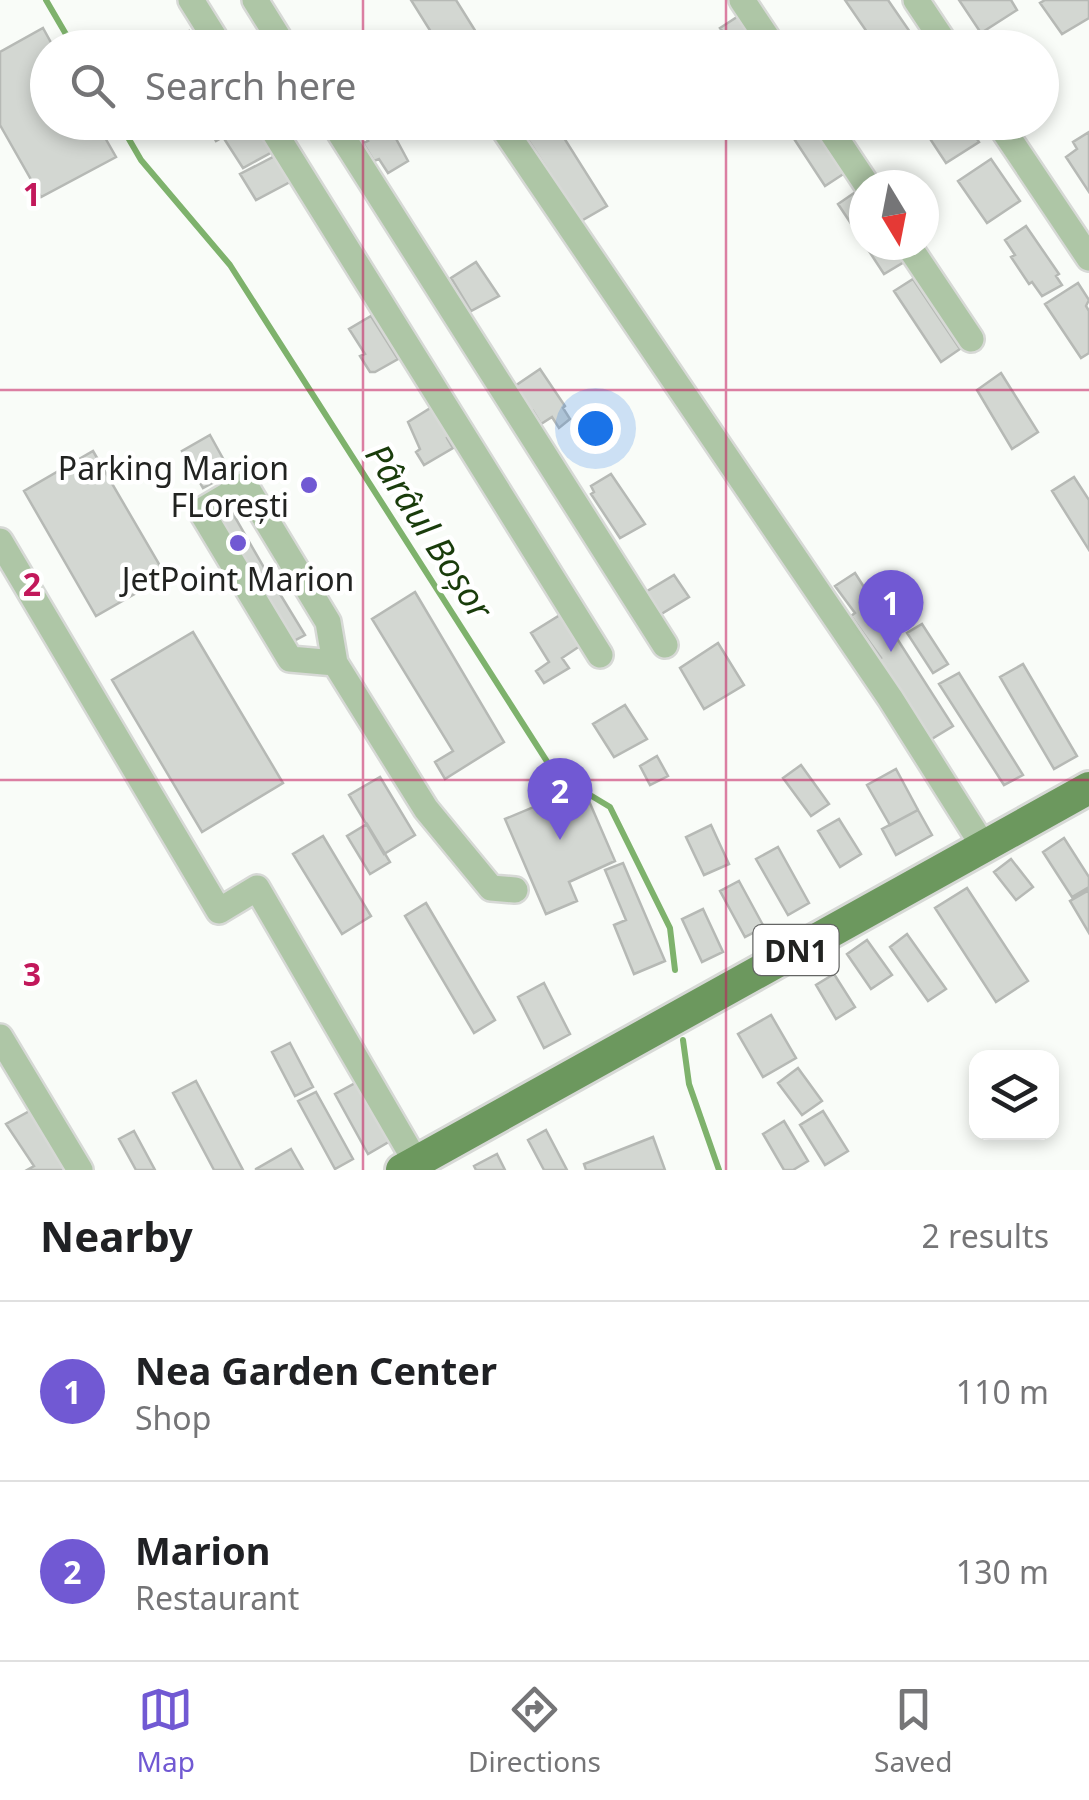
<!DOCTYPE html>
<meta charset="utf-8">
<style>
body{margin:0;font-family:"Noto Sans",sans-serif;background:#f2f2f2;color:#202124}
.controls{position:absolute;right:30px;bottom:30px;display:grid;overflow:hidden;border-radius:20px;box-shadow:0 5px 15px #0003}
.controls button{width:90px;height:90px;display:grid;place-items:center;padding:0;border:0;border-bottom:2px solid #e0e0e0;background:#fff;color:#202124;font:50px sans-serif}
.compass{position:absolute;left:849px;top:170px;width:90px;height:90px;border-radius:50%;background:#fff;box-shadow:0 5px 15px #0003;rotate:170deg}
.you{position:absolute;left:595px;top:428px;width:35px;height:35px;margin:-25px;border:8px solid #fff;border-radius:50%;background:#1a73e8;box-shadow:0 0 0 15px #1a73e833}
.badge{display:grid;place-items:center;width:65px;height:65px;border-radius:50%;background:#7159d3;color:#fff;font-size:32px;font-weight:700}
.pin{position:absolute;translate:-50% -82px;filter:drop-shadow(0 2px 5px #0008)}
.pin::after{content:'';position:absolute;top:52px;width:35px;height:30px;background:inherit;clip-path:polygon(0 0,100% 0,50% 100%)}
.list{margin:0;padding:0;list-style:none}
h2{display:flex;justify-content:space-between;align-items:center;height:130px;margin:0;padding:0 40px;font-size:42px}
h2 small{font-size:32px;font-weight:400;color:#757577}
.list li{display:grid;grid-template-columns:65px 1fr auto;gap:30px;align-items:center;box-sizing:border-box;height:180px;padding:0 40px;border-top:2px solid #e0e0e0}
.list b{display:block;font-size:38px;white-space:nowrap}
.list p{margin:0;font-size:32px;white-space:nowrap;color:#757577}
.list em{font-size:32px;font-style:normal;color:#757577}
.icon{flex:none;width:55px;height:55px;fill:none;stroke:currentColor;stroke-width:2;stroke-linecap:round;stroke-linejoin:round}
.map{position:relative;flex:none;width:1089px;height:1170px;overflow:hidden}
.search{position:absolute;background:#fff;box-shadow:0 5px 15px #0003;left:30px;right:30px;top:30px;height:110px;display:flex;align-items:center;gap:25px;box-sizing:border-box;padding:0 35px;border-radius:55px;color:#757577;font-size:38px}
.sheet{height:490px;background:#fff}
nav{display:flex;justify-content:space-around;align-items:center;box-sizing:border-box;height:140px;border-top:2px solid #e0e0e0;background:#fff;font-size:28px;color:#757577}
nav a{display:grid;justify-items:center;gap:5px}
nav .on{color:#7159d3}
.map>svg:first-child{display:block}
.lines{fill:none;stroke-linecap:round;stroke-linejoin:round}
.stream{stroke:#7eb26c;stroke-width:6}
.building{fill:#d3d7d2;stroke:#b6b9b5;stroke-width:2.5}
.minor-casing{stroke:#d7d9d6;stroke-width:30}
.major-casing{stroke:#d7d9d6;stroke-width:38}
.minor{stroke:#aec6a6;stroke-width:25}
.major{stroke:#6c985e;stroke-width:32}
.grid{fill:none;stroke:#c2185b;stroke-width:2.5;stroke-opacity:0.55}
.poi-dot{fill:#7159d3;stroke:#fff;stroke-width:4}
.labels{text-anchor:middle;dominant-baseline:central;stroke-width:9;stroke-linejoin:round;paint-order:stroke}
.shield{fill:#fff;stroke:#646564;stroke-width:2.5}
.shield-label{font-size:30px;font-weight:bold;fill:#222321}
.poi-label{font-size:32px;fill:#222321;stroke:#fff;text-anchor:end}
.water-label{font-size:35px;font-style:italic;fill:#193c0b;stroke:#fff}
.grid-label{font-size:32px;text-anchor:middle;font-weight:bold;fill:#c2185b;stroke:#fff;stroke-width:9;stroke-linejoin:round;paint-order:stroke}
</style>
<div class="map">
<svg width="1089" height="1170" viewBox="0 0 1089 1170">
<rect width="100%" height="100%" fill="#f9fcf8"/>
<g class="lines">
<path class="stream" d="M46 0 74 48
M119 122 141 160 230 265 555 774 610 807 670 928 675 970
M683 1040 689 1084 719 1170"/>
</g>
<path class="building" d="M411 0H456L486 48H441Z
M845 0H888L921 48H878Z
M959 0H1011L1017 10 981 33Z
M1045 0H1089V18L1062 34 1040 3Z
M740 15 761 48H734L720 28Z
M43 28 54 48H48V122H96L116 157 41 197 0 125V52Z
M189 31 199 48H165Z
M205 122H255L274 151 243 168 223 137 216 141Z
M356 122H387L408 161 388 173 379 159 374 161 363 143 368 141Z
M532 122H554L607 206 581 221 521 129Z
M783 122H811L845 173 825 186Z
M919 122H966L979 142 946 163Z
M1089 132V192L1066 157 1077 149 1073 142Z
M275 156 290 182 256 200 240 174Z
M991 159 1020 201 987 223 958 181Z
M857 191 864 202V243L838 204Z
M1026 226 1059 274 1056 276 1062 285 1042 296 1032 282 1029 284 1011 257 1015 255 1005 240Z
M865 245H893L904 262 884 274Z
M476 262 499 296 471 311 451 278Z
M913 279 960 349 941 362 894 291Z
M1078 283 1089 300 1086 306 1089 311V353L1081 358 1045 304Z
M371 316 398 359 375 372H370L360 356 365 354 349 329Z
M540 369 565 406 563 408 570 419 559 428 552 417 541 424 533 411 529 413 515 386Z
M1001 373 1038 432 1012 449 977 390Z
M432 407 450 436 447 438 453 448 424 465 416 452 420 449 408 422Z
M210 435 231 473 203 488 182 451Z
M93 451 166 576 96 616 24 491Z
M611 474 645 524 620 538 591 494 594 492 591 486Z
M1074 477 1089 500V550L1052 491Z
M228 505 266 571 249 581 210 515Z
M266 571 305 635 288 644 249 581Z
M855 573 953 726 930 740 878 660 881 658 851 616 855 613 835 586Z
M674 575 689 597 658 616 644 593Z
M415 592 504 742 445 779 435 762 453 751 372 619Z
M560 615 580 646 562 658 569 668 544 683 536 671 549 662 531 633Z
M922 624 948 664 933 673 907 633Z
M193 632 283 783 202 832 112 680Z
M718 643 744 685 704 709 680 668Z
M1023 664 1077 756 1054 769 1000 677Z
M959 673 1023 775 1004 785 939 684Z
M625 705 647 739 614 757 593 724Z
M657 756 668 776 650 785 640 766Z
M801 765 829 804 811 816 783 778Z
M896 769 918 810 890 825 867 785Z
M380 777 415 835 384 854 349 795Z
M589 801 615 861 569 882 577 901 546 914 505 819 543 803 551 818Z
M918 810 932 835 896 855 882 829Z
M839 819 861 854 840 867 818 831Z
M367 824 390 862 370 874 347 836Z
M711 825 729 864 704 875 686 837Z
M323 836 371 916 342 934 293 854Z
M1064 838 1089 877V887L1072 897 1043 852Z
M778 847 809 903 788 915 756 859Z
M1011 859 1033 887 1016 900 994 872Z
M623 863 665 961 634 974 614 925 626 920 605 870Z
M739 881 764 927 745 937 720 891Z
M967 888 1028 981 996 1002 935 908Z
M1089 890V933L1070 901Z
M426 903 495 1020 474 1033 405 916Z
M703 909 723 952 702 962 682 919Z
M907 934 946 989 928 1001 890 947Z
M867 940 892 975 871 989 847 954Z
M834 974 855 1007 836 1019 816 985Z
M544 983 570 1034 544 1048 518 997Z
M771 1015 796 1058 763 1077 738 1034Z
M290 1043 313 1087 295 1096 272 1052Z
M798 1068 822 1101 802 1115 778 1083Z
M196 1081 243 1170H214L173 1093Z
M359 1081 392 1140 368 1154 335 1094Z
M316 1092 353 1159 335 1169 298 1101Z
M35 1108 66 1170H27L34 1166 6 1124Z
M823 1111 848 1151 825 1165 800 1125Z
M784 1121 808 1161 793 1170H784L763 1134Z
M546 1130 567 1170H544L528 1140Z
M134 1131 155 1170H136L119 1139Z
M653 1137 665 1170H586L584 1164Z
M291 1149 303 1170H256V1169Z
M497 1154 505 1170H476L474 1166Z"/>
<g class="lines">
<g class="minor-casing">
<path id="minor" d="M191 0 221 48
M255 0 285 48
M742 0 774 48
M916 0 948 48
M268 122 600 655
M333 122 665 645
M499 122 890 698 984 847
M825 122 867 185
M998 122 1089 258
M908 245 971 339
M0 541 219 911 257 888 416 1162
M335 663 290 659 201 511 245 485 328 622 335 663 426 809 491 888 515 890
M0 1037 80 1170"/>
</g>
<g class="major-casing">
<path id="major" d="M402 1170 1089 788"/>
</g>
<use href="#minor" class="minor"/>
<use href="#major" class="major"/>
</g>
<path class="grid" d="M363 0V48M726 0V48M363 122V1170M726 122V1170M0 390H1089M0 780H1089"/>
<g class="poi-dot">
<circle cx="309" cy="485" r="10"/>
<circle cx="238" cy="543" r="10"/>
</g>
<g class="labels">
<rect class="shield" x="753.5" y="925" width="85" height="50" rx="8"/>
<g class="shield-label">
<text x="796" y="950">DN1</text>
</g>
<g class="poi-label">
<text x="289" y="467">Parking Marion<tspan x="289" dy="37">FLorești</tspan></text>
<text x="238" y="578" text-anchor="middle">JetPoint Marion</text>
</g>
<g class="water-label">
<text transform="translate(430 531) rotate(57)">Pârâul Boșor</text>
</g>
</g>
<g class="grid-label">
<text x="32" y="206">1</text>
<text x="32" y="596">2</text>
<text x="32" y="986">3</text>
</g>
</svg>
<div class="controls">
<button><svg class="icon" aria-label="layers" viewBox="0 0 24 24"><path d="M12 4l9 5-9 5-9-5zM3 14l9 5 9-5"/></svg></button>
</div>
<svg class="compass" viewBox="-18 -18 36 36"><path d="M0-13l5 13h-10z" fill="#e53935"/><path d="M0 13l5-13h-10z" fill="#757577"/></svg>
<div class="you"></div>
<div class="pin badge" style="left:891px;top:652px">1</div>
<div class="pin badge" style="left:560px;top:840px">2</div>
<div class="search"><svg class="icon" aria-label="search" viewBox="0 0 24 24"><circle cx="10" cy="10" r="6"/><path d="M15 15l6 6"/></svg>Search here</div>
</div>
<section class="sheet">
<h2>Nearby<small>2 results</small></h2>
<ul class="list">
<li><span class="badge">1</span><div><b>Nea Garden Center</b><p>Shop</p></div><em>110 m</em></li>
<li><span class="badge">2</span><div><b>Marion</b><p>Restaurant</p></div><em>130 m</em></li>
</ul>
</section>
<nav>
<a class="on"><svg class="icon" aria-label="map" viewBox="0 0 24 24"><path d="M3 6l6-2 6 2 6-2v14l-6 2-6-2-6 2zM9 4v14M15 6v14"/></svg>Map</a>
<a><svg class="icon" aria-label="directions" viewBox="0 0 24 24"><path d="M12 3l9 9-9 9-9-9zM9 14v-3h6M13 9l2 2-2 2"/></svg>Directions</a>
<a><svg class="icon" aria-label="saved" viewBox="0 0 24 24"><path d="M7 4h10v16l-5-4-5 4z"/></svg>Saved</a>
</nav>
